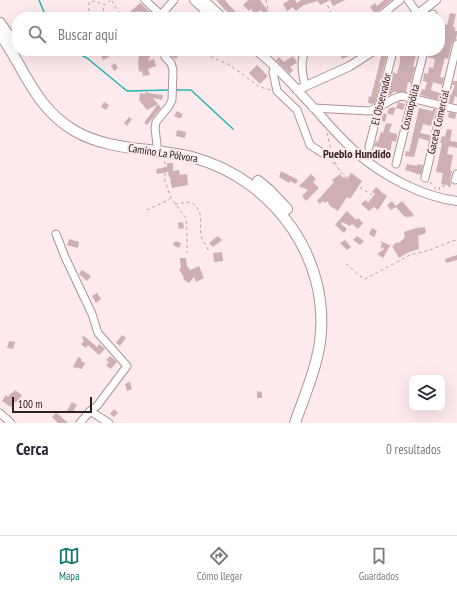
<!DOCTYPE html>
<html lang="es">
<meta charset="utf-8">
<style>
body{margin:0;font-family:"PT Sans Narrow",sans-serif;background:#f2f2f3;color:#2b2b33}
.controls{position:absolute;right:12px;bottom:12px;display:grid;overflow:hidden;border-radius:8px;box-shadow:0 4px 16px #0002}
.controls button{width:36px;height:36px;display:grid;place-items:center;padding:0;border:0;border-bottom:1px solid #e1e1e2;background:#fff;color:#2b2b33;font:20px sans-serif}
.scale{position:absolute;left:12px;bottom:10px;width:80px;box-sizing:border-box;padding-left:4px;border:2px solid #2c2022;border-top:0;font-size:11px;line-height:14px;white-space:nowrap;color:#2c2022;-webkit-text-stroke:3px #fdeaec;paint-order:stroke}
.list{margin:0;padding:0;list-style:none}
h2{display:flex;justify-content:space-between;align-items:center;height:52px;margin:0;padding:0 16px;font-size:17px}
h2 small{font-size:13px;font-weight:400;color:#7c7c81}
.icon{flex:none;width:22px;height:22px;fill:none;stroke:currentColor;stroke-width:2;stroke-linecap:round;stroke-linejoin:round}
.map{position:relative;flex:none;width:457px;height:423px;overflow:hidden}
.search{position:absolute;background:#fff;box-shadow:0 4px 16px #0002;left:12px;right:12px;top:12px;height:44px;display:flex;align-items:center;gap:10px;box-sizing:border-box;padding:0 14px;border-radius:16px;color:#7c7c81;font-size:15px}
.sheet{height:112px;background:#fff}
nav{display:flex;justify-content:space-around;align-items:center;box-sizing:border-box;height:56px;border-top:1px solid #e1e1e2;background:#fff;font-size:11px;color:#7c7c81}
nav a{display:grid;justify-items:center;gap:2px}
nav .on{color:#0f766e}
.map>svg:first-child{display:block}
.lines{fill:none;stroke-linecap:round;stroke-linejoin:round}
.stream{stroke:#27b5b3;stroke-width:1.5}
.building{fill:#ceb0b3}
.minor-casing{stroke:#af9395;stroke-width:9}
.major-casing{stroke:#af9395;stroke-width:10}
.highway-casing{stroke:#af9395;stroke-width:12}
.path{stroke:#b3a2a4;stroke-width:1;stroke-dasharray:3 3;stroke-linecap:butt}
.minor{stroke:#fff;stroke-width:7}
.major{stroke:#fff;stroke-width:8}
.highway{stroke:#fff;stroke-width:10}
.labels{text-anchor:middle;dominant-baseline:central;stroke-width:4;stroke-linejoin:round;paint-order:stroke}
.street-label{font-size:11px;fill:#2c2022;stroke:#fdeaec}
.neighbourhood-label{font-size:12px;font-weight:bold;fill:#392326;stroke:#fdeaec}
</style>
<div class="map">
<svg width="457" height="423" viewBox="0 0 457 423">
<rect width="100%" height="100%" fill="#fdeaec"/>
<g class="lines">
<path class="stream" d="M39 0 46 17
M74 51 87 58 127 91 171 90
M174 90H191L233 129"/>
</g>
<path class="building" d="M216 0H225L229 5 236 12 233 16 224 9Z
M248 0H260L268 11 264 14 261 10 254 14 251 9 249 11 243 5Z
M289 0H295L297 3 301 0H330L320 5 318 1 304 5 296 11 293 7 287 11 283 4Z
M330 0H345L333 6Z
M384 0H392L375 14 370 7 375 3 377 6Z
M140 3 154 16V17H146L141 11 139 13 137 11 129 17H123L130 12Z
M450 13 456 14 453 27H455V31H457V34L456 39 452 43 448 59 445 58 444 61 440 77 444 78 442 85 433 82 431 90 440 93 439 100 420 95 422 89 425 90 427 82 423 81 424 73 428 74 429 67 433 68 435 59 428 57 429 51H440V29L441 23 447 25Z
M100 51H113L114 52 108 56 109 57 103 60 101 56 102 54Z
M131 51H152L148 61 154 59 156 66 148 69 150 75 143 76 142 71 139 72 138 61 139 56Z
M166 51H181L176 59 171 56V54Z
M339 51H359L342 59Z
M398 51 409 53 410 51H417L413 67H415L411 83 408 82 406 92H393L392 94 387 96 393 72 397 74 400 62V56H397Z
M382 53 387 54 375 103 373 104 368 103 369 96 371 97Z
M293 56 297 63 290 67 293 70 290 74 276 60 279 57 284 62Z
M115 63 118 68 114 71 111 66Z
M257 65 268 76 260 84 249 73Z
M453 81H457V97L455 96 453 103 448 102 450 94 451 95 455 85H452Z
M146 91 148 93 163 95 162 100 153 98 158 104 147 110 139 100 140 93 145 94Z
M104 102 109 105 106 110 101 107Z
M398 102 405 104 403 110 396 108Z
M158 104 161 108 147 125 144 123Z
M392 107 396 108 393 115 387 113 389 108H391Z
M419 108 433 111V109H436L431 126 423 124 422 128 420 133 430 135 429 141 419 138 414 157 405 156 406 151 409 152Z
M177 111 183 114 181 118H178L174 116Z
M449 112 456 114 455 119 448 117Z
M383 113 387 114 385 122 381 121Z
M129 117 132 119 127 126 124 123Z
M386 123 392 124 389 132 397 134V136L396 142 392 141 390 154 387 153 386 160 381 159 383 148 374 146 376 141 378 142 381 132 383 133Z
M447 129 452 130 450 141 457 142V148L449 146 447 154 453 155 450 170 452 171 450 179 451 186 441 184 443 173 436 172 442 143H440L442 136 445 137Z
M177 130 186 132 185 138 176 136Z
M167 163H173V171L179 170 180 175 187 174 188 185 172 188 171 184 170 177H169L168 172 157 174 156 169 167 167Z
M407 164 417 166V164L423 165 421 175 405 170Z
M281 171 298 180 296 184 290 181 289 183 279 177Z
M351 173 362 181 350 199 347 197 338 211 330 206 327 201 325 203 323 201 320 204 317 201 334 182 332 180 340 174 343 178 344 177 347 179Z
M311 174 316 179 313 182 319 188 306 201 302 196 308 190 299 186Z
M376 187 380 190V191L387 196 378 210 374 207 369 211 361 204 366 200 368 203 375 194 372 192Z
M392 201 396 206 402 201 414 215 411 217 410 216 408 218 406 216 405 217 396 207 391 210 387 205Z
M347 211 356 220 358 218 363 223 358 229 352 224 350 226 342 222 341 224 347 229 344 233 335 225Z
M183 222 184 228 179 229 178 223Z
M425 227 426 233 418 236 419 249 407 253 399 258 392 246 394 247 393 245 398 242 399 243 405 237 404 232 416 228Z
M372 228 377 231 374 237 369 234Z
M218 236 222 240 213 247 209 243Z
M357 236 364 241 360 245 353 240Z
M69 239 79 242 78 248 67 245Z
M345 240 351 247 347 250 340 243Z
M175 241 181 243 179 248 173 245Z
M380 241 389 245 391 244 383 258 377 254 384 249 383 247 380 249 382 244Z
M222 252 223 261 214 262 213 253Z
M457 255V260L446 263 445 259Z
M180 258H186L187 266 190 270 199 266 204 278 196 282 194 277 189 283 183 279 184 278 179 269 181 268Z
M82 270 91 276 87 281 79 274Z
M97 293 101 299 96 303 92 296Z
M122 335 126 338 120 346 116 343Z
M84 336 97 347 99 344 105 349 99 355 88 345 86 348 81 344 84 341 82 338Z
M9 341 15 342 13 349 7 348Z
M110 356 117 362 111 369 106 365 109 362 106 360Z
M78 357 82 359 81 361 85 363 82 369 73 367Z
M130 382 132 389 127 391 125 384Z
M15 390 22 395 16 403 15 402 11 407 2 401 6 395 8 397 12 392 13 393Z
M257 391 262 392V398H257Z
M72 402 77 405 72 413 67 411Z
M114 409 118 413 114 417 110 414Z
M56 413 58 414 68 423H58L52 417Z"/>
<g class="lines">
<g class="minor-casing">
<path id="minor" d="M145 0 161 15
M408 0 418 14
M159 17 174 0
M379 17 400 0
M432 17 433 14
M275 66 273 72 277 91 297 110 310 145 324 154
M305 86C303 75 299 60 306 51
M313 108 369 111C381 108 390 98 402 96L457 109
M157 145 155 128 156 122 169 106 172 100 173 70 171 63 165 57
M369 147 393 51
M396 164 424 51
M425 178 457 44
M455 180 457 174
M56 234 65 257 92 314 98 333 127 366 97 406 90 411 80 423
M90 411 109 423
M0 413 11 423"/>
</g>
<g class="major-casing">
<path id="major" d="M194 0 212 17
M204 0 222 17
M414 17 436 0
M257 51C279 68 296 89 315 109 328 124 342 140 357 153 383 176 423 197 457 201
M297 90 350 66 373 51"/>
</g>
<g class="highway-casing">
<path id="highway" d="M0 23 11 39
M0 34C25 69 35 108 75 131 111 152 156 147 195 158 274 180 331 259 320 342 316 370 304 397 295 423
M258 181 269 190 287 209"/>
</g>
<path class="path" d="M266 0 268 10 272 17
M325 0 333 17
M112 1 122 17
M89 17V2L95 1 104 5 111 0
M102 17 104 6
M109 51 111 56
M200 51 216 59 228 64 260 87 271 90
M327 133C330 145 333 163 341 172 349 181 361 188 372 195
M328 158 339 169
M165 161V181L171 198 186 218 187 234V253
M430 182 436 189
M439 190 440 186H453
M175 204 191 202C205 212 199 221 201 234 201 240 207 246 209 252
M147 210 170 199
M346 264C354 269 357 275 365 279L410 255 430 250 452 241 457 240"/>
<use href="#minor" class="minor"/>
<use href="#major" class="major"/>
<use href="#highway" class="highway"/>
</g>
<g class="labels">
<g class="street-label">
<text transform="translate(381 99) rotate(-76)">El Observador</text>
<text transform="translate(410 107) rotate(-76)">Cosmopólita</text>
<text transform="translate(438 122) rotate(-77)">Gaceta Comercial</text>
<text transform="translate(163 153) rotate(9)">Camino La Pólvora</text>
</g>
<g class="neighbourhood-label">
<text x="357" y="153">Pueblo Hundido</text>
</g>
</g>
</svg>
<div class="controls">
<button><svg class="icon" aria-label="layers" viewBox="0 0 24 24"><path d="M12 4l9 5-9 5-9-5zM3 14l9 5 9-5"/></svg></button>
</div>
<div class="scale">100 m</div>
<div class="search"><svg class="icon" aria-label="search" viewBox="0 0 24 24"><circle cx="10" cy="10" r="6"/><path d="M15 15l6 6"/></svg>Buscar aquí</div>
</div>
<section class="sheet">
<h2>Cerca<small>0 resultados</small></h2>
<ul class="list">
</ul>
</section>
<nav>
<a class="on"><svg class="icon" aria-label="map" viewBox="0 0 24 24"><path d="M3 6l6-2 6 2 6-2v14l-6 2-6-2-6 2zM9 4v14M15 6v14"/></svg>Mapa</a>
<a><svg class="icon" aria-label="directions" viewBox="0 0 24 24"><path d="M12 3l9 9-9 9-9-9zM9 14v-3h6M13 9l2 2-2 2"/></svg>Cómo llegar</a>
<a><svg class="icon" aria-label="saved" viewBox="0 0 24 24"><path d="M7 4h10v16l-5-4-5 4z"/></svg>Guardados</a>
</nav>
